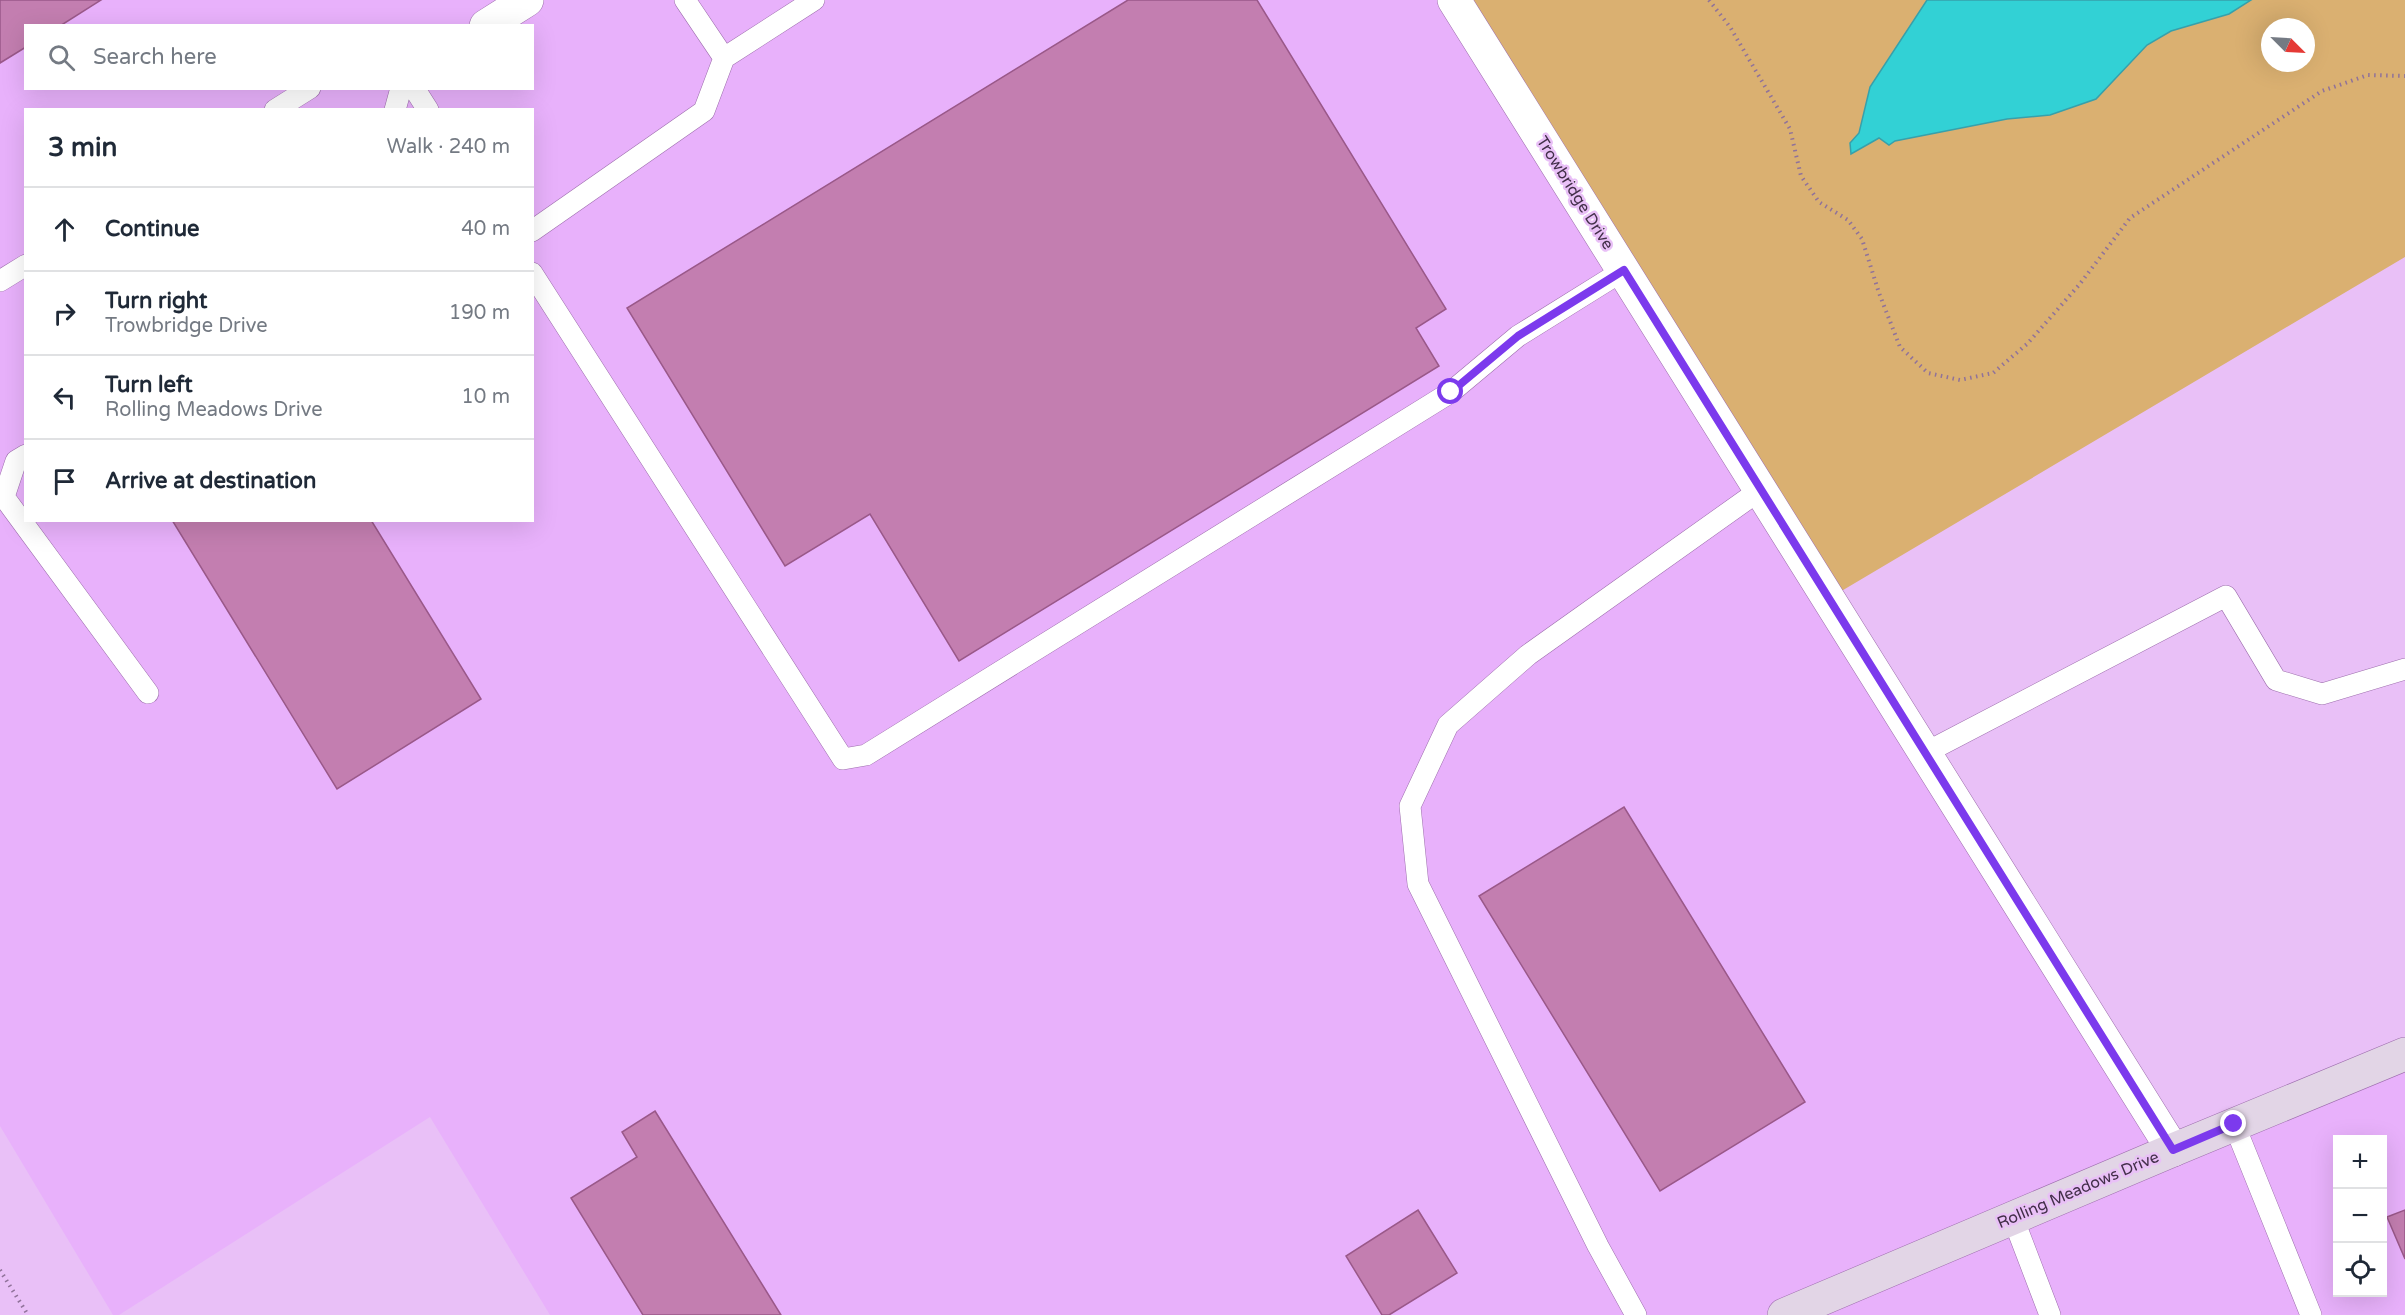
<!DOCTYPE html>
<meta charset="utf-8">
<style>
body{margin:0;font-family:"Varela Round",sans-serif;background:#f6f6f7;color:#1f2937}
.controls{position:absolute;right:18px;bottom:18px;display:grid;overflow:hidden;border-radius:0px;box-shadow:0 6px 24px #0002}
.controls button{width:54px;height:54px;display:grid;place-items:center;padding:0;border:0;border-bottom:2px solid #e0e1e3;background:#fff;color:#1f2937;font:30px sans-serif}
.compass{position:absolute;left:2261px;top:18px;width:54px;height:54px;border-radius:50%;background:#fff;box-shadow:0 6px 24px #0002;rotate:114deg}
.stop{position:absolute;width:18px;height:18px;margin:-14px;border:4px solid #7c3aed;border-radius:50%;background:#fff}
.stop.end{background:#7c3aed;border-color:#fff;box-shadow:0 2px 6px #0008}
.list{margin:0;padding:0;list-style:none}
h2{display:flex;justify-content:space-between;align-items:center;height:78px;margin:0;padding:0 24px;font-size:26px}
h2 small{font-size:20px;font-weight:400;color:#747a83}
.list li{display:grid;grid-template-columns:39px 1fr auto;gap:18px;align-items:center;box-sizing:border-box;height:84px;padding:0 24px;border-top:2px solid #e0e1e3}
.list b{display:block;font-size:22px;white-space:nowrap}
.list p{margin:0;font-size:20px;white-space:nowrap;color:#747a83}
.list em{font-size:20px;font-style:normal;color:#747a83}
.icon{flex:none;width:33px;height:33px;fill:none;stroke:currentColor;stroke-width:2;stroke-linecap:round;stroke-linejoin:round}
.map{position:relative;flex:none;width:2405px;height:1315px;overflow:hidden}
.search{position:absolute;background:#fff;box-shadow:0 6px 24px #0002;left:24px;top:24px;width:510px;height:66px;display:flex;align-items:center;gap:15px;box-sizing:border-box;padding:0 21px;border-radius:0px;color:#747a83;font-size:22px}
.panel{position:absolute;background:#fff;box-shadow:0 6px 24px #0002;left:24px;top:108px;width:510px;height:414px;border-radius:0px}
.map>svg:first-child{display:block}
.built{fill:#e8b1fb;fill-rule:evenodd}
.green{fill:#dab071;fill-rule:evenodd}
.water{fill:#32d1d5;stroke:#37a0ab;stroke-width:1.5}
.building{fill:#c37eb0;stroke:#9a5889;stroke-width:1.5}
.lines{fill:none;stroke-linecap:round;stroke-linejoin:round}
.lane-casing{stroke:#9d6ead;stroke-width:22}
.street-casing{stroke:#9d6ead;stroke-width:34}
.secondary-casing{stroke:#9d6ead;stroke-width:34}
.path{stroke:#90729a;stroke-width:4;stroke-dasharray:1.5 4.5;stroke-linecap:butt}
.lane{stroke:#fff;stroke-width:21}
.street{stroke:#fff;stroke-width:33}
.secondary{stroke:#e2d5e6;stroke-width:33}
.route{stroke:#7c3aed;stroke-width:8}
.labels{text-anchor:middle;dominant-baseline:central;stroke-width:5;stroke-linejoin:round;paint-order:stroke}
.street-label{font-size:16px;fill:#432f4a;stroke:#e9c0f7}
</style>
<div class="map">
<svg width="2405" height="1315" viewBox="0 0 2405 1315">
<rect width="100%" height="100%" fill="#e9c0f7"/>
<path class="built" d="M0 0H1454L2172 1149 2405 1054V1315H550L430 1117 119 1315H113L0 1126ZM26 26H532V88H26ZM26 110H532V520H26ZM2338 1140H2382V1292H2338Z"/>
<path class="green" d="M1454 0H2405V257L1828 599ZM2270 27H2306V63H2270Z"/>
<path class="water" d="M1927 0H2251L2229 14 2171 31 2147 45 2096 99 2050 115 2007 119 1895 141 1889 145 1879 138 1851 154 1850 143 1859 133 1870 87Z"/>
<path class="building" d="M0 0H101L60 26H26V47L0 63Z
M1128 0H1257L1446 309 1416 328 1439 366 959 661 870 514 785 566 627 308Z
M172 520H371L481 699 337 789Z
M1624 807 1805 1102 1660 1191 1479 896Z
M655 1111 781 1315H643L571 1198 637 1157 622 1132Z
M1418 1210 1457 1273 1389 1315H1382L1346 1256Z
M2405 1210V1259L2387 1217Z"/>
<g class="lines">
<g class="lane-casing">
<path id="lane" d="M685 0 724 58 814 0
M414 88 428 110
M275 110 310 88
M395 110 401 88
M532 231 704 111 724 58
M532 273 843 759 866 755 1451 392 1518 336 1624 270
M0 281 26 265
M26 455 16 461 4 497 148 693
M1925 753 2226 596 2276 680 2322 694 2405 669
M2234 1124 2311 1315
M2013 1218 2050 1315
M1636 1315 1598 1246 1418 884 1410 806 1448 725 1528 655 1760 490"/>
</g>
<g class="street-casing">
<path id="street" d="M1454 0 2173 1150
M486 26 527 0"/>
</g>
<g class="secondary-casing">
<path id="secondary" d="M1784 1315 2173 1150 2405 1054"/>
</g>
<path class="path" d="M1709 0 1730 27 1790 129 1801 176 1819 202 1848 220 1862 239 1879 293 1900 347 1928 373 1960 380 1993 373 2027 344 2079 285 2130 218 2322 91 2368 75 2405 76
M0 1270 28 1315"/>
<use href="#lane" class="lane"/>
<use href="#street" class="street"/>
<use href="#secondary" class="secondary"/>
</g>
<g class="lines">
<path class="route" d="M1451 392 1518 336 1624 270 2173 1150 2234 1124"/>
</g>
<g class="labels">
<g class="street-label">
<text transform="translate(1575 193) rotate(58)">Trowbridge Drive</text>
<text transform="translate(2078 1190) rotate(-23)">Rolling Meadows Drive</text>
</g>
</g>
</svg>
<div class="controls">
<button>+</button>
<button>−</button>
<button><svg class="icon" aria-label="locate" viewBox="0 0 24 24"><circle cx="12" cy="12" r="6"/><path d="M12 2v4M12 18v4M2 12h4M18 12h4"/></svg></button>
</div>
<svg class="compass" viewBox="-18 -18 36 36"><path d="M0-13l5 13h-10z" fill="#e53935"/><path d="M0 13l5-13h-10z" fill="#747a83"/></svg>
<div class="stop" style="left:1451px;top:392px"></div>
<div class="stop end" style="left:2234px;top:1124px"></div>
<div class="search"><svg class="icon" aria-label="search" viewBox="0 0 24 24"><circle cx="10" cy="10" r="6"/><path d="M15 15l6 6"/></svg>Search here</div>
<section class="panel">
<h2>3 min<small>Walk · 240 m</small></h2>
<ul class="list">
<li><svg class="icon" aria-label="ahead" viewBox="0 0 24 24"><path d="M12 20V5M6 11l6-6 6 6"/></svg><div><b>Continue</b></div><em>40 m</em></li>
<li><svg class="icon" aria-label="right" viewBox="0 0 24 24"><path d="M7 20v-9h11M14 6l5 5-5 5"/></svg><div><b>Turn right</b><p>Trowbridge Drive</p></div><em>190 m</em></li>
<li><svg class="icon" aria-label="left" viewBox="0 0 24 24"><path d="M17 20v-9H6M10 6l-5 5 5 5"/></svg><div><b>Turn left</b><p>Rolling Meadows Drive</p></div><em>10 m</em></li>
<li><svg class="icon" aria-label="arrive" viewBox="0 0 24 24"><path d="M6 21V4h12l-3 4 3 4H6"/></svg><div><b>Arrive at destination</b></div></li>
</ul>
</section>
</div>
